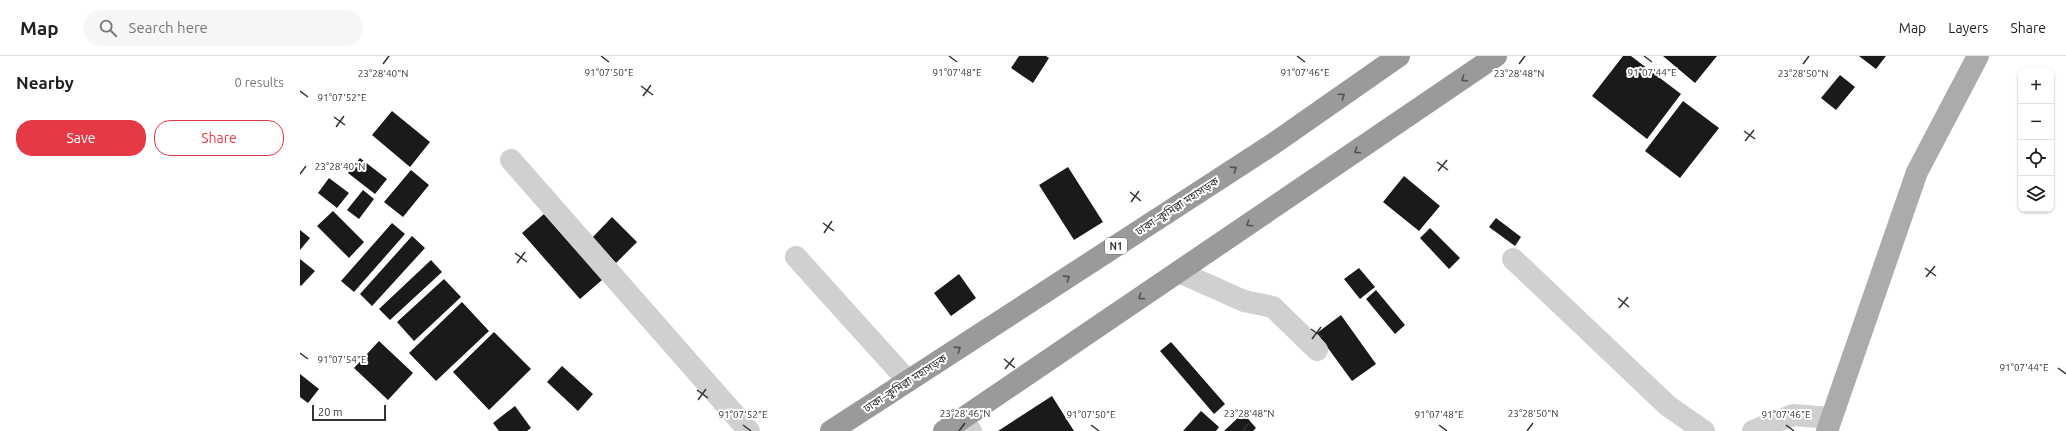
<!DOCTYPE html>
<meta charset="utf-8">
<style>
body{margin:0;font-family:Ubuntu,"Noto Sans Bengali",sans-serif;background:#f6f6f6;color:#202124}
.controls{position:absolute;right:12px;top:12px;display:grid;overflow:hidden;border-radius:8px;box-shadow:0 1px 3px #0004}
.controls button{width:36px;height:36px;display:grid;place-items:center;padding:0;border:0;border-bottom:1px solid #e0e0e0;background:#fff;color:#202124;font:20px sans-serif}
.scale{position:absolute;left:12px;bottom:10px;width:74px;box-sizing:border-box;padding-left:4px;border:2px solid #333;border-top:0;font-size:11px;line-height:14px;white-space:nowrap;color:#333;-webkit-text-stroke:3px #fff;paint-order:stroke}
.list{margin:0;padding:0;list-style:none}
h2{display:flex;justify-content:space-between;align-items:center;height:52px;margin:0;padding:0 16px;font-size:17px}
h2 small{font-size:13px;font-weight:400;color:#757577}
.actions{display:flex;gap:8px;padding:12px 16px}
.actions a{flex:1;padding:9px 0;border:1px solid #e63946;border-radius:16px;text-align:center;font-size:14px;color:#e63946}
.actions .main{background:#e63946;color:#fff}
.icon{flex:none;width:22px;height:22px;fill:none;stroke:currentColor;stroke-width:2;stroke-linecap:round;stroke-linejoin:round}
.map{position:relative;flex:none;width:1766px;height:375px;overflow:hidden}
header{display:flex;align-items:center;gap:24px;box-sizing:border-box;height:56px;padding:0 20px;background:#fff;border-bottom:1px solid #e0e0e0}
header strong{font-size:19px}
nav{display:flex;gap:22px;margin-inline-start:auto;font-size:14px}
.search{width:280px;height:36px;background:#f6f6f6;display:flex;align-items:center;gap:10px;box-sizing:border-box;padding:0 14px;border-radius:22px;color:#757577;font-size:15px}
main{display:flex}
aside{flex:1;background:#fff}
.map>svg:first-child{display:block}
.building{fill:#1a1a1a}
.lines{fill:none;stroke-linecap:round;stroke-linejoin:round}
.minor{stroke:#d0d0d0;stroke-width:22}
.major{stroke:#ababab;stroke-width:22}
.highway{stroke:#9a9a9a;stroke-width:22}
.oneway{stroke:#525252}
.ticks{fill:none;stroke:#333;stroke-width:1.5}
.labels{text-anchor:middle;dominant-baseline:central;stroke-width:4;stroke-linejoin:round;paint-order:stroke}
.shield{fill:#fff;stroke:#707070;stroke-width:1}
.shield-label{font-size:10px;font-weight:bold;fill:#333}
.street-label{font-size:11px;fill:#333;stroke:#fff}
.ticks-label{font-size:10px;text-anchor:middle;fill:#333;stroke:#fff;stroke-width:4;stroke-linejoin:round;paint-order:stroke}
</style>
<header>
<strong>Map</strong>
<div class="search"><svg class="icon" aria-label="search" viewBox="0 0 24 24"><circle cx="10" cy="10" r="6"/><path d="M15 15l6 6"/></svg>Search here</div>
<nav><a>Map</a><a>Layers</a><a>Share</a></nav>
</header>
<main>
<aside>
<h2>Nearby<small>0 results</small></h2>
<ul class="list">
</ul>
<div class="actions"><a class="main">Save</a><a>Share</a></div>
</aside>
<div class="map">
<svg width="1766" height="375" viewBox="0 0 1766 375">
<rect width="100%" height="100%" fill="#fff"/>
<path class="building" d="M719 0H746L749 2 733 27 711 12Z
M1323 0H1331L1381 38 1347 83 1292 40Z
M1363 0H1417L1395 27Z
M1559 0H1586L1576 13Z
M1540 19 1555 31 1536 54 1521 42Z
M1383 45 1419 72 1380 122 1345 95Z
M92 55 130 86 110 111 72 79Z
M60 102 87 123 75 138 48 117Z
M768 111 803 166 774 184 739 129Z
M111 114 129 129 103 161 84 146Z
M1104 120 1140 150 1119 175 1083 146Z
M29 122 49 137 37 152 18 137Z
M63 134 74 143 59 163 47 154Z
M33 155 64 186 49 202 17 170Z
M244 158 302 224 280 243 222 177Z
M312 161 337 186 316 207 292 182Z
M1196 162 1221 181 1215 190 1189 171Z
M92 167 105 178 54 236 41 225Z
M1130 172 1160 202 1149 213 1120 182Z
M0 174 10 182 0 194Z
M112 180 125 192 72 250 60 238Z
M0 203 15 215 1 230 0 229Z
M131 204 142 216 90 264 79 253Z
M1059 212 1075 231 1060 243 1044 223Z
M659 218 676 242 651 260 634 237Z
M144 223 161 241 114 285 97 266Z
M1076 234 1105 269 1095 278 1066 243Z
M162 246 189 275 136 325 109 297Z
M1041 259 1076 308 1052 325 1017 277Z
M194 276 231 313 189 354 153 316Z
M79 285 113 317 88 344 54 312Z
M871 286 925 348 914 358 860 295Z
M262 310 293 338 278 355 247 326Z
M0 318 19 333 8 347 0 341Z
M752 340 774 375H698Z
M215 350 231 372 227 375H199L193 367Z
M901 355 919 371 916 375H883Z
M943 357 956 372 953 375H924Z"/>
<g class="lines">
<path class="minor" d="M211 104 449 375
M496 201 608 325
M1213 203 1368 350 1404 375
M879 216 944 245 973 251 1017 294
M662 363 671 375
M1453 375 1493 359 1531 362"/>
<path class="major" d="M1527 375 1617 116 1678 0"/>
<path class="highway" d="M531 375 973 88 1099 0
M644 375 1196 0"/>
</g>
<defs><path id="oneway-chevron" d="M-2-3.5L2.5 0L-2 3.5" fill="none" stroke-width="1.6" stroke-linecap="round" stroke-linejoin="round"/></defs>
<g class="oneway">
<use href="#oneway-chevron" transform="translate(1164 23) rotate(146)"/>
<use href="#oneway-chevron" transform="translate(1042 40) rotate(-35)"/>
<use href="#oneway-chevron" transform="translate(1057 95) rotate(146)"/>
<use href="#oneway-chevron" transform="translate(934 113) rotate(-33)"/>
<use href="#oneway-chevron" transform="translate(949 168) rotate(146)"/>
<use href="#oneway-chevron" transform="translate(767 222) rotate(-33)"/>
<use href="#oneway-chevron" transform="translate(841 241) rotate(146)"/>
<use href="#oneway-chevron" transform="translate(658 293) rotate(-33)"/>
</g>
<path class="ticks" d="M301 0 309 6M649 0 657 6M997 0 1005 6M1344 0 1352 6M83 8 89 0M1219 8 1225 0M1503 8 1509 0M341 30 353 39M0 35 8 41M343 40 351 29M34 61 45 69M36 71 44 60M1444 75 1455 83M1445 85 1454 74M1137 106 1148 114M1138 115 1147 104M0 118 6 110M830 136 841 145M831 146 839 135M523 167 534 175M524 177 532 165M215 197 227 206M217 207 225 196M1625 212 1636 220M1626 221 1635 210M1318 242 1329 251M1319 252 1328 241M1011 273 1022 281M1012 283 1021 271M0 297 8 303M704 303 715 312M1758 312 1766 318M705 313 714 302M397 334 408 342M398 344 406 333M443 369 451 375M791 369 799 375M1139 369 1147 375M1486 369 1494 375M659 375 665 367M943 375 949 367M1227 375 1233 367"/>
<g class="labels">
<rect class="shield" x="805" y="182" width="22" height="16" rx="3"/>
<g class="shield-label">
<text x="816" y="190">N1</text>
</g>
<g class="street-label">
<text transform="translate(877 150) rotate(-33)">ঢাকা–কুমিল্লা মহাসড়ক</text>
<text transform="translate(605 327) rotate(-33)">ঢাকা–কুমিল্লা মহাসড়ক</text>
</g>
</g>
<g class="ticks-label">
<text x="1005" y="20">91°07'46"E</text>
<text x="309" y="20">91°07'50"E</text>
<text x="657" y="20">91°07'48"E</text>
<text x="1352" y="20">91°07'44"E</text>
<text x="83" y="21">23°28'40"N</text>
<text x="1219" y="21">23°28'48"N</text>
<text x="1503" y="21">23°28'50"N</text>
<text x="42" y="45">91°07'52"E</text>
<text x="40" y="114">23°28'40"N</text>
<text x="42" y="307">91°07'54"E</text>
<text x="1724" y="315">91°07'44"E</text>
<text x="665" y="361">23°28'46"N</text>
<text x="949" y="361">23°28'48"N</text>
<text x="1233" y="361">23°28'50"N</text>
<text x="443" y="362">91°07'52"E</text>
<text x="791" y="362">91°07'50"E</text>
<text x="1139" y="362">91°07'48"E</text>
<text x="1486" y="362">91°07'46"E</text>
</g>
</svg>
<div class="controls">
<button>+</button>
<button>−</button>
<button><svg class="icon" aria-label="locate" viewBox="0 0 24 24"><circle cx="12" cy="12" r="6"/><path d="M12 2v4M12 18v4M2 12h4M18 12h4"/></svg></button>
<button><svg class="icon" aria-label="layers" viewBox="0 0 24 24"><path d="M12 4l9 5-9 5-9-5zM3 14l9 5 9-5"/></svg></button>
</div>
<div class="scale">20 m</div>
</div>
</main>
